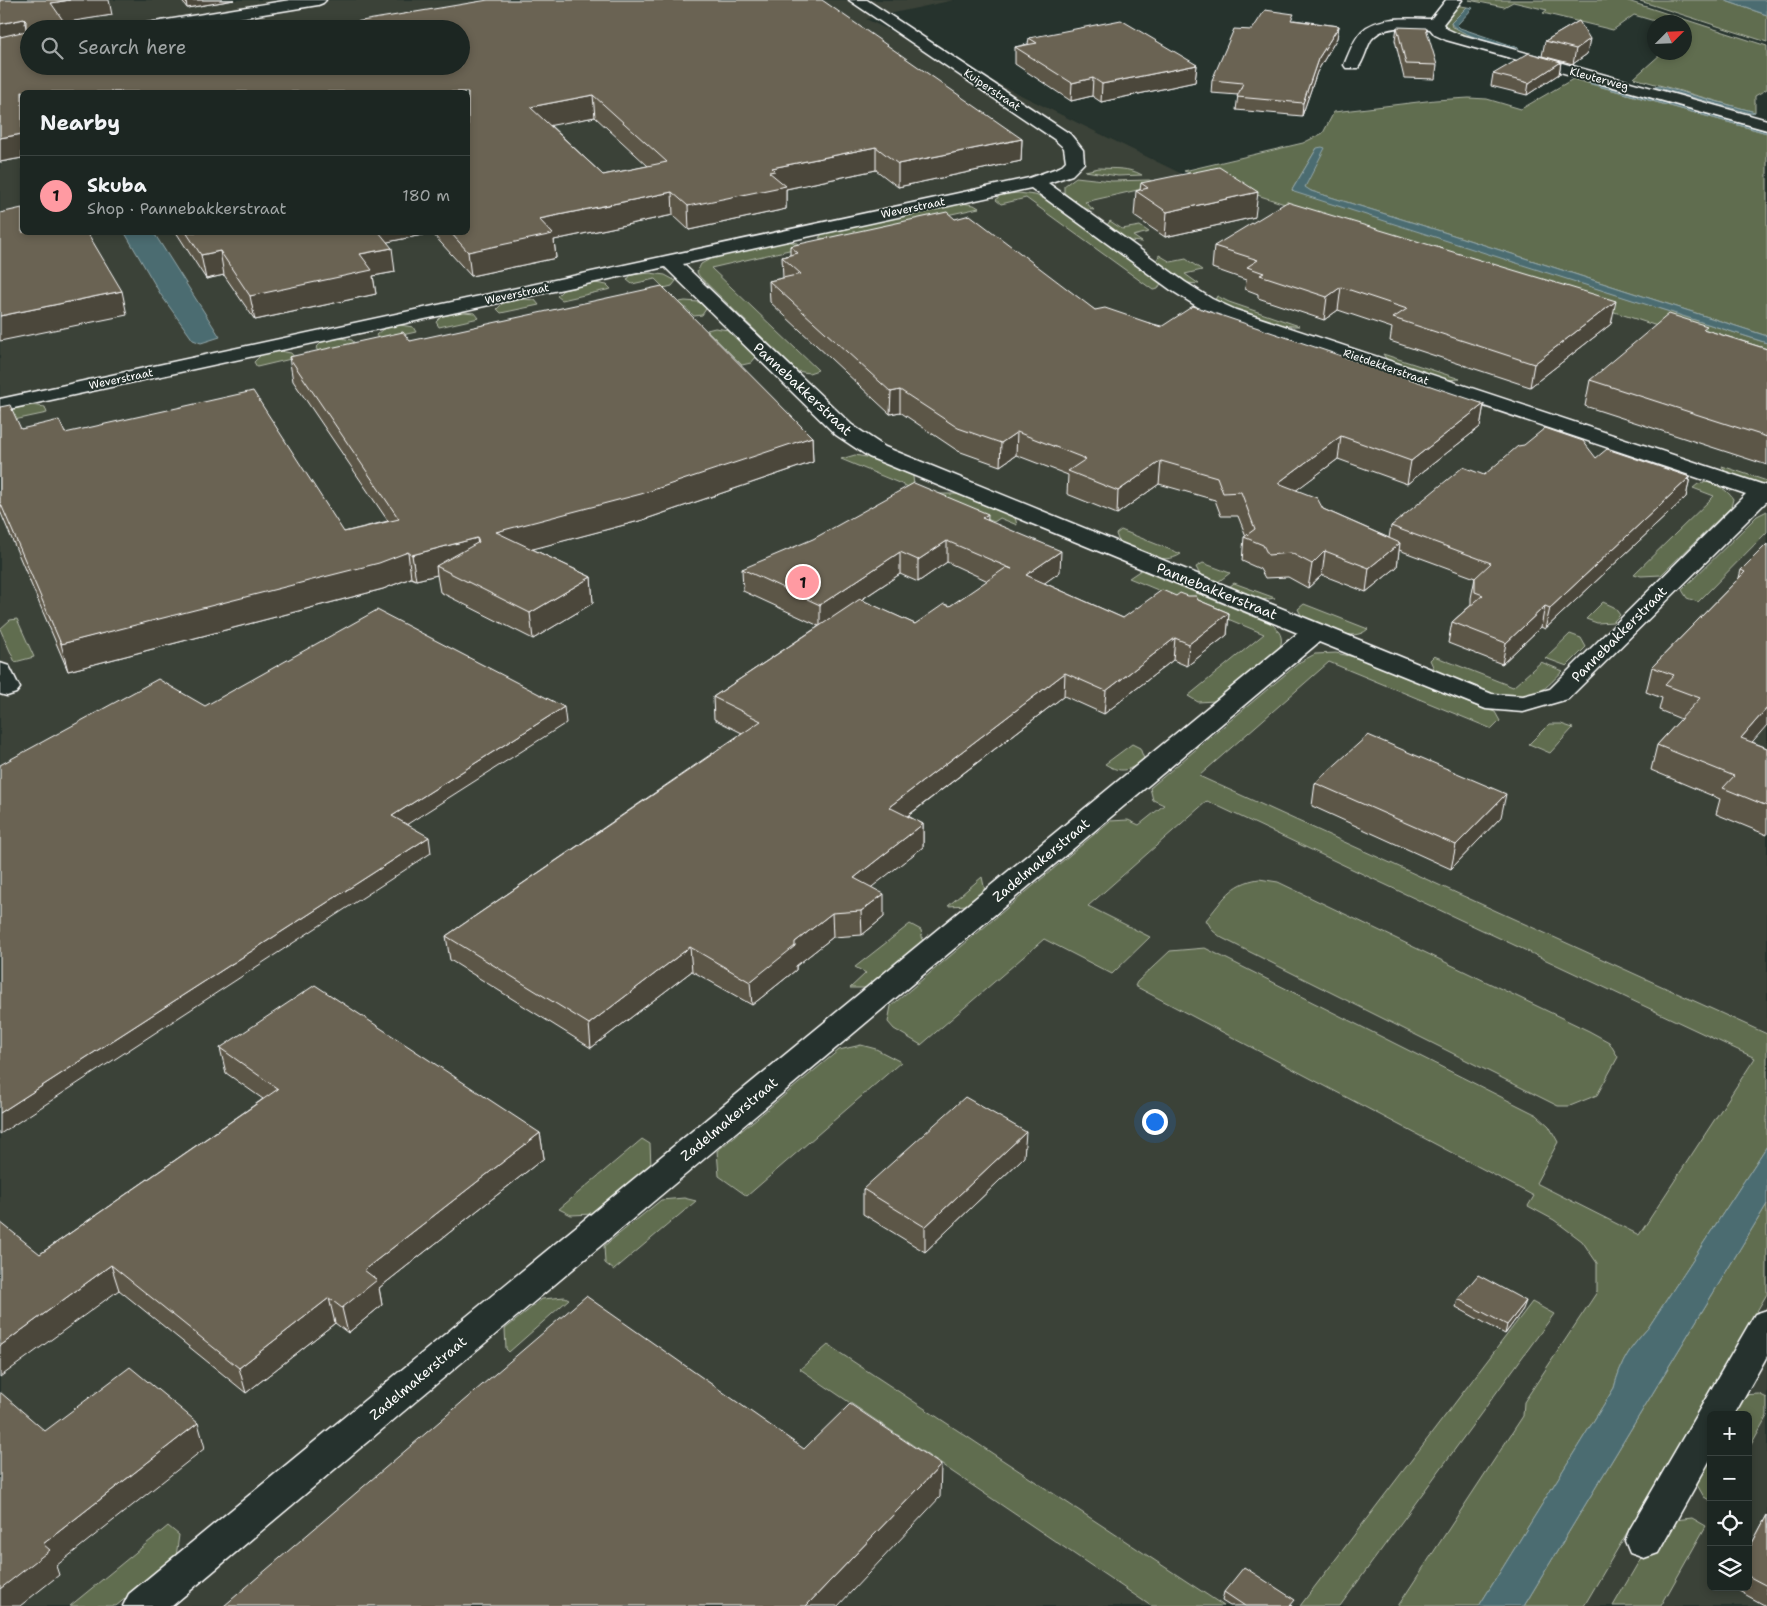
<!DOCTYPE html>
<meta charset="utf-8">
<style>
body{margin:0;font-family:"Shantell Sans",sans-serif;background:#29322f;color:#f1f3f6}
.controls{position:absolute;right:15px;bottom:15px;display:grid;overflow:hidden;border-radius:8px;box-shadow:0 2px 8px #0003}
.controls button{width:45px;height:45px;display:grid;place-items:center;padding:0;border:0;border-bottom:1px solid #3a4340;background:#1c2622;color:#f1f3f6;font:25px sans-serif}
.compass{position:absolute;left:1647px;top:15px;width:45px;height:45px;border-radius:50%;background:#1c2622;box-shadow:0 2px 8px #0003;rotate:66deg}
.you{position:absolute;left:1154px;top:1121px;width:18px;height:18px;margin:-12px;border:4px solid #fff;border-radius:50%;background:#1a73e8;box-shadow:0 0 0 8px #1a73e833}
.badge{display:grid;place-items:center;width:32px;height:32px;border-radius:50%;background:#ff9aa2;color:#111;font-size:16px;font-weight:700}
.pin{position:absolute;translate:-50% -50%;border:2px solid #fff;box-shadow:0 1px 5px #0006}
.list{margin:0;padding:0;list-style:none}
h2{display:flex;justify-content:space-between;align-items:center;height:65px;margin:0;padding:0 20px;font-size:21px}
h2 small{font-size:16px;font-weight:400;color:#a0a5a5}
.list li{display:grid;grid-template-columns:32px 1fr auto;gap:15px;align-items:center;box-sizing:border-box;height:80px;padding:0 20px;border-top:1px solid #3a4340}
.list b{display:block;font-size:19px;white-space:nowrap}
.list p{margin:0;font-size:16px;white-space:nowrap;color:#a0a5a5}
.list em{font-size:16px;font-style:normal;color:#a0a5a5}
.icon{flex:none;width:28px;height:28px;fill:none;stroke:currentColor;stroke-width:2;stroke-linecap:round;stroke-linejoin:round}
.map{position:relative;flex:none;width:1767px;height:1606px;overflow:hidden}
.search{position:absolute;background:#1c2622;box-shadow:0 2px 8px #0003;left:20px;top:20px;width:450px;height:55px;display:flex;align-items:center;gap:12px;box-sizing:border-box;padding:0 18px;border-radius:28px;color:#a0a5a5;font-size:19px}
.panel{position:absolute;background:#1c2622;box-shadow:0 2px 8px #0003;left:20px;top:90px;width:450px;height:145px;border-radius:8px}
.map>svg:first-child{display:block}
.built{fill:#3b4238;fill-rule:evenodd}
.green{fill:#606d4f;stroke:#b0b6a7}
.water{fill:#4b6c71;stroke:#93a7aa}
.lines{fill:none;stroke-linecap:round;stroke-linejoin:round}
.minor-casing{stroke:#fff;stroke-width:3}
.minor{fill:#26332d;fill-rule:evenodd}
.wall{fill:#5c5647;stroke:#fff;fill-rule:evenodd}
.shaded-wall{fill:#4b463a;stroke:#fff}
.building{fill:#6b6453;stroke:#fff;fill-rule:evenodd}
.labels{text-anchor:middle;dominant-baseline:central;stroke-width:4;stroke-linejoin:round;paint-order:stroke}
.far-street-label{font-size:11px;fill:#fff;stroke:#26332d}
.street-label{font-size:14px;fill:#fff;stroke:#26332d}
</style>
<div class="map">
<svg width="1767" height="1606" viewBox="0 0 1767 1606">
<rect width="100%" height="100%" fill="#26332d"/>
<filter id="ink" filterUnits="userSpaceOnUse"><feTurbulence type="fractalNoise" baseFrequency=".02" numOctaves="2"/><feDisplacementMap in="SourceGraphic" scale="10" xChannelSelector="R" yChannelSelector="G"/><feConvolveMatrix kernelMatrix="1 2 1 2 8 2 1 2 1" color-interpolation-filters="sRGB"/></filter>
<g filter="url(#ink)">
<path class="built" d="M0 0H954L866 19 1186 176 1421 222 1767 333V1606H0ZM29 29H461V66H29ZM22 92H468V232H22ZM1711 1415H1748V1587H1711Z"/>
<path class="green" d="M1469 0H1625L1767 46V89L1755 96V112L1634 78 1662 53 1684 52V22H1658L1634 15 1613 30 1543 13 1547 10 1513 2 1504 7Z
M1637 0H1723L1767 15V42Z
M1455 5 1467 7 1451 23 1452 27 1513 48 1507 50 1449 31 1443 26V21Z
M1573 79 1767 133V336L1450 234 1311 191 1305 188 1317 148 1292 190 1767 343V362L1184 171 1303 143 1323 133 1334 112 1435 100 1469 98 1487 99 1521 109Z
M1099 168C1115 169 1128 167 1142 175L1118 176 1085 171Z
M1076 177 1112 181 1149 180 1155 182V186L1085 202 1094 210 1085 209 1064 193V186Z
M1018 193 1035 195 1048 200 1161 283 1158 289 1153 290 1026 198 1001 204 996 200 1000 195Z
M962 203 974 205 979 208 832 240 819 238 822 234Z
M1110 221 1122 229 1140 226 1149 232 1133 236 1142 242 1129 241 1107 225Z
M786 241 797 243 802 247 711 268 818 370 809 373 797 371 699 276 697 272 701 264 712 258Z
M1159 255 1171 262 1186 259 1202 270 1185 274 1199 284 1187 283 1157 261Z
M650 273 665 275 676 281 672 286 664 288 655 279 632 284 627 280 631 275Z
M595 283 607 285 611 289 562 300 557 296 563 290Z
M1217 296 1229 302 1299 326C1271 327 1240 312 1215 300Z
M523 299 535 300 539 305 501 313 497 309 503 303Z
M685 301 699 302 706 309 702 315 694 316 679 302Z
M463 312 475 313 479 318 439 327 436 322 442 316Z
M400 325 413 327 416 332 379 340 376 335 383 329Z
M715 328 728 330 756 357 751 363 742 365 707 330Z
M340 338 352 340 356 345 319 353 316 348 322 342Z
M279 351 291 353 295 358 257 367 254 362 261 355Z
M1383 354 1460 379 1446 380 1387 360Z
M31 405 45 407 47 413 0 423V412Z
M855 455 871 458 913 476 914 487 911 488 841 459Z
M1722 466 1767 481V486L1726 474Z
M1707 482C1717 485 1727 489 1733 499L1731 507 1661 575 1641 576 1634 574 1714 496 1693 488 1698 484Z
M931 494H957L1015 517 1017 525 1000 518 994 522 929 495Z
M1767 511V532L1698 602 1687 598 1682 590 1757 516Z
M1121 530 1181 554C1162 567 1138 550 1119 542L1116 534Z
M1203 563 1230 573 1218 582 1200 575 1196 567Z
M1141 570 1272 624C1279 631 1284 637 1280 647L1215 701 1198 702 1188 696 1264 634 1129 578Z
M1234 583 1275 598 1261 600 1229 587Z
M1603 602 1614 607 1620 615 1613 622 1597 623 1586 619Z
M1304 604 1368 629C1351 645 1320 624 1302 617L1298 609Z
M17 619 34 657 15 662 0 629 10 620Z
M1570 634 1581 638 1586 647 1567 666 1545 658Z
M1336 653 1359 658 1478 707 1495 712 1500 721 1492 729 1329 662 1199 776 1767 1034V1146L1648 1328C1630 1348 1621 1361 1614 1388L1479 1606H1398L1523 1416 1524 1402 1597 1292V1263L1582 1241 1554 1220 1528 1206 1534 1196 1135 986 1137 982 1170 951 1205 948 1537 1115 1549 1126 1558 1142 1536 1183 1639 1235 1755 1058 1207 801 1088 906 1150 937 1112 974 1044 939 921 1045 894 1029 888 1022 891 1006 1110 821 1128 820 1139 825 1164 805 1153 800 1150 788 1300 662 1315 654Z
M1434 656 1513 687 1541 662 1563 671C1555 678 1548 687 1539 692 1507 708 1465 683 1435 671L1430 660Z
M1549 724H1561L1573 728 1550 753 1529 744Z
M1132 744 1140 748 1144 759C1130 771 1121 774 1105 764Z
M982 877 985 891 968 905 948 906Z
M1259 879 1278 882 1589 1031 1609 1042 1618 1057 1597 1095 1570 1106H1558L1222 938 1213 931 1206 920C1223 900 1231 883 1259 879Z
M910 924 921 930 923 942 867 988H850L866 973 855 967Z
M861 1045 876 1049 901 1062 747 1196 719 1176 717 1151 839 1050Z
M642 1139 650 1144 651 1166 593 1214 571 1215 559 1209Z
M684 1198 696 1201 614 1270 605 1263 604 1246 661 1200Z
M1767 1204V1294L1584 1606H1524Z
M565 1297 569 1299 509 1352 506 1349 505 1329 542 1299Z
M1532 1302 1554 1314 1340 1606H1300Z
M828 1345 1224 1606H1151L800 1369Z
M1759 1394 1767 1398V1416L1748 1450V1415H1728L1739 1395Z
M1711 1444V1501L1704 1497 1692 1476Z
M1692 1518 1706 1526 1661 1606H1613L1649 1544 1667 1521Z
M168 1526 179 1535 176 1557 116 1606H70Z"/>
<path class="water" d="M1723 0H1767V15Z
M1467 7 1473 8 1457 25 1460 28 1519 48C1510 50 1454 33 1451 23Z
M1590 82 1767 131V133L1588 83Z
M1659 86 1755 112 1750 113 1655 87Z
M1322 147 1325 148 1305 187 1311 191 1450 234 1767 336V343L1294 192 1292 190 1317 148Z
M125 233H154L220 337 201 343 193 340 161 295Z
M1767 1146V1204L1524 1606H1479L1614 1388C1621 1361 1630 1348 1648 1328Z"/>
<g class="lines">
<g class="minor-casing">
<path id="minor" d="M290 0H326L323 3 318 5 172 29H134L136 26 142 24Z
M849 0H867L1070 134 1083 150 1084 163 1072 175 1048 183 1185 282 1212 299 1236 310 1767 486V501L1568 699 1523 712 1486 709 1319 642 172 1606H123L129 1594 1298 633 869 457 836 435 665 267 0 411V399L1029 178 1060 167 1066 161 1064 148 1054 139ZM1031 188 1171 290 1198 307 1222 318 1746 494 1550 689 1523 696 1492 694 885 447 852 425 683 264Z
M1446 0H1462L1443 24 1447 29 1458 34 1767 120V130L1446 40 1435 35 1430 29C1413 28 1383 23 1371 40 1366 49 1364 60 1358 68H1346L1344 65C1349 54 1353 40 1362 31 1378 15 1411 19 1431 19Z
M0 663 9 666 20 688 16 693 7 696 0 694Z
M1767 1310V1356L1734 1415H1711V1458L1658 1553 1644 1558 1630 1553 1625 1541 1630 1529 1755 1314Z"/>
</g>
<use href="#minor" class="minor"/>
</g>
<path class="wall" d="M0 0 112 15 64 22 29 66H461L1022 139 1021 161 898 187 876 170 786 189V209L689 230 673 215 554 240 556 258 471 276 432 233 387 242 395 272 373 276 376 294 255 320 224 275 206 279 176 232H468V92H22V158L0 162ZM595 117 648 166 603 175 550 125Z
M181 0H234L187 8Z
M1294 20 1339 26 1337 38 1317 72 1302 116 1236 110 1238 95 1211 93 1212 80 1252 30Z
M1579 21 1587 54 1573 64 1542 56 1545 41Z
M1397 27 1437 65 1435 79 1404 78 1395 40Z
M1029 38 1197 65 1195 82 1101 102 1092 96 1071 101 1015 64V47L1028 44Z
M1561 62 1559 74 1527 95 1491 86 1493 74Z
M1141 183 1255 217 1165 237 1134 216 1136 191 1140 190Z
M955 219 1095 310 1484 404 1480 427 1407 484 1338 459 1296 490 1323 509 1389 538 1391 526 1484 475 1596 458 1690 477 1686 497 1545 629 1541 627 1502 664 1448 643 1452 622 1471 605V598L1475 578 1399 550 1397 567 1366 592 1322 575 1308 588 1288 577 1265 578 1260 569 1242 561 1244 537 1246 536 1238 516H1221L1215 500 1159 484 1117 514 1067 494 1068 475 1016 455 1000 466 958 451 900 412 890 414 770 302 769 281 783 278 782 257 790 255V246Z
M1214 246 1611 324 1530 387 1390 341 1392 328 1338 310 1324 320 1258 298V294L1245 289 1246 280 1212 268Z
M1706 330 1767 349V465L1585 406 1590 380Z
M410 341 812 437 813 462 643 520 532 549 591 577 593 603 533 639 440 592 437 575 416 580 411 578 383 589 68 671 0 511V407L21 429 65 433 344 532 388 521 293 381 289 357Z
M988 520 1060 572 1044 583 1123 618 1176 596 1198 600 1229 613 1227 635 1187 666 1173 660 1104 714 1064 696 908 816 923 824V847L871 887 884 917 862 935 833 937 796 966V970L752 1005 692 971 591 1048 450 960 446 936 742 733 714 719 713 697 819 626 743 591 742 569ZM947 562 988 581 950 606 915 624 861 600 900 574 918 582Z
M1767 544 1752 742 1767 748V835L1716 814 1720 799 1651 770 1657 745 1681 719 1659 710 1662 698 1646 692 1652 667 1739 578 1741 570Z
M1315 783 1501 817 1451 869 1312 806Z
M220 1048 540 1133 544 1158 379 1288 382 1305 348 1333 335 1323 246 1393 119 1290 40 1254 263 1099 226 1073Z
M1024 1157 925 1252 863 1214V1189Z
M1458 1299 1523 1309 1505 1334 1456 1307Z
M1767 1515V1606H1766L1739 1591 1740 1587H1748V1551Z
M1224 1592 1293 1606H1230L1222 1601Z"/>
<path class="shaded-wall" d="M70 0H109L112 15 55 24 51 3Z
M186 0H234L187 8Z
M24 19 29 40 0 46V24Z
M1339 26 1337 38 1317 72 1302 116 1303 103 1318 59Z
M1590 39 1587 54 1573 64 1576 49Z
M1561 62 1559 74 1527 95 1529 83Z
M1197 65 1195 82 1101 102 1102 84Z
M1093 78 1092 96 1071 101 1072 83Z
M593 95 595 117 532 129 530 107Z
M22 134V158L0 162V138Z
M1022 139 1021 161 898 187V164Z
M876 147V170L786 189V209L689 230 688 206 769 172 772 168Z
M672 192 673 215 554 240 556 258 471 276 468 252 539 219Z
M1258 192 1255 217 1165 237 1167 212Z
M371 232H432V233L373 245Z
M392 248 395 272 373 276 376 294 255 320 250 296 360 254Z
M220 251 224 275 206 279 201 255Z
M1341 287 1338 310 1324 320 1327 297Z
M122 291 127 315 0 341V316Z
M1616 301 1611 324 1530 387 1534 364Z
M900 390V412L890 414 891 392Z
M1484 404 1480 427 1407 484 1411 461Z
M1017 432 1016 455 1000 466 1001 443Z
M1341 436 1338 459 1275 506 1278 483Z
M812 437 813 462 643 520 499 558 496 532Z
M1161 461 1159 484 1117 514 1118 491Z
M1690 477 1686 497 1545 629 1550 608Z
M988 514 987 535 982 518Z
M477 538 480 564 436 566 437 575 416 580 412 555Z
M947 541V562L918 582V560Z
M1400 543 1397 567 1366 592 1369 568Z
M1061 551 1060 572 1025 597 1026 575Z
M1325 551 1322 575 1308 588 1312 564Z
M408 552 411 578 383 589 68 671 61 644Z
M900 552V574L820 627V605Z
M591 577 593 603 533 639 530 613Z
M1545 606 1541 627 1502 664 1506 643Z
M1229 613 1227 635 1187 666 1189 644Z
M1175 638 1173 660 1104 714 1106 691Z
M1065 673 1064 696 889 830V807Z
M564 707 566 723 395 832 392 816Z
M1767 708V725L1734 763 1741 738Z
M1506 794 1501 817 1451 869 1456 845Z
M923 824V847L854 901V878Z
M429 837 431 853 0 1134V1113Z
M884 894V917L862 935 861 911Z
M832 913 833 937 796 966V970L752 1005 750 982 795 942Z
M690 947 692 971 591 1048 589 1024Z
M1026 1132 1024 1157 925 1252V1227Z
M540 1133 544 1158 379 1288 382 1305 348 1333 342 1308 364 1270Z
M111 1265 119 1290 0 1377V1346Z
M329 1298 335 1323 246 1393 239 1368Z
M1526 1301 1523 1309 1505 1334 1507 1325Z
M198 1423 205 1448 56 1566 59 1575 20 1606H0V1589L43 1544Z
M941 1465 940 1497 838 1606H806Z"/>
<path class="building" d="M0 0H70L51 3 69 29H29V66H461V29H313L488 0H822L1022 139 898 164 876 147 772 168 775 171 769 172 786 186 688 206 672 192 539 219 553 234 468 252 450 232H468V92H22V134L0 138V37L26 31V21L24 19 0 24ZM593 95 667 162 603 175 530 107Z
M1265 10 1294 14 1291 20 1339 26 1318 59 1303 103 1237 97 1243 83 1212 80 1234 29 1252 30Z
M1121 20 1197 65 1102 84 1093 78 1072 83 1015 47 1037 43 1029 38Z
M1579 21 1590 39 1576 49 1545 41Z
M1397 27 1426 28 1437 65 1406 64Z
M1529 53 1561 62 1529 83 1493 74Z
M1219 167 1258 192 1167 212 1136 191 1148 188 1141 183Z
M1287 202 1616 301 1534 364 1393 318 1407 309 1341 287 1327 297 1260 275 1264 273 1247 267 1258 260 1214 246Z
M22 208V232H87L122 291 0 316V213Z
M947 212 955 219 970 215 1095 310 1105 308 1161 327 1193 306 1484 404 1411 461 1341 436 1278 483 1317 498 1323 509 1400 543 1369 568 1325 551 1312 564 1291 553 1268 555 1263 545 1244 537 1255 529 1241 492 1223 493 1217 477 1161 461 1118 491 1068 471 1086 459 1017 432 1001 443 958 428 900 390 891 392 769 281 801 274 782 257 798 253 790 246Z
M186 232H379L392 248 360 254 372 270 250 296 220 251 201 255Z
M662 286 812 437 641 494 496 532 591 577 530 613 436 566 479 542 477 538 412 555 408 552 379 563 61 644 0 502V407L10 405 21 429 59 420 65 433 253 391 344 532 399 519 289 357 403 332 410 341Z
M1669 314 1707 326 1703 329 1767 349V437L1590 380Z
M1545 428 1583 441 1596 458 1607 449 1690 477 1550 608 1545 606 1506 643 1452 622 1483 595 1475 592V578L1491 563 1391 526 1463 467 1484 475 1518 446 1524 445Z
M914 483 988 514 982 518 1061 551 1026 575 1123 618 1162 590 1176 596 1180 593 1188 596H1196L1198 600 1229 613 1189 644 1175 638 1106 691 1065 673 889 807 923 824 854 878 884 894 861 911 832 913 795 942V946L750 982 690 947 589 1024 446 936 761 721 713 697 860 599 915 624 944 604 950 606 1007 567 1012 569 947 541 918 560 900 552 820 605 742 569 813 539Z
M1767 544V708L1741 738 1767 748V806L1723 788 1734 776 1657 745 1700 698 1665 685 1674 675 1652 667 1745 572 1741 570Z
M377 610 564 707 392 816 429 837 0 1113V765L158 679 205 706Z
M1368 735 1506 794 1456 845 1315 783Z
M315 985 540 1133 364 1270 377 1280 342 1308 329 1298 239 1368 111 1265 0 1346V1222L40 1254 278 1089 220 1048Z
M965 1097 1026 1132 925 1227 863 1189Z
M1478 1275 1526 1301 1507 1325 1458 1299Z
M586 1296 804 1449 850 1404 941 1465 806 1606H224Z
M130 1367 198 1423 43 1544 50 1550 0 1589V1392L45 1431Z
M1767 1515V1586L1748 1576V1551Z
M1244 1567 1295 1600 1290 1606H1245L1224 1592Z"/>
</g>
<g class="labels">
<g class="far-street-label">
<text transform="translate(1599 79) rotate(15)">Kleuterweg</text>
<text transform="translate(992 90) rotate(34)">Kuiperstraat</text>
<text transform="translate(913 208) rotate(-12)">Weverstraat</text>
<text transform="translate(517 294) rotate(-12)">Weverstraat</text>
<text transform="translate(1386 367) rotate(19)">Rietdekkerstraat</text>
<text transform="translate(121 379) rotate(-12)">Weverstraat</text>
</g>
<g class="street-label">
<text transform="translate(803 389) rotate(43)">Pannebakkerstraat</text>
<text transform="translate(1217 591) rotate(22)">Pannebakkerstraat</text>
<text transform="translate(1619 634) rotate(-45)">Pannebakkerstraat</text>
<text transform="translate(1041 860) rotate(-40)">Zadelmakerstraat</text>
<text transform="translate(729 1119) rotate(-40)">Zadelmakerstraat</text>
<text transform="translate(418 1378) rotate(-40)">Zadelmakerstraat</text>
</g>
</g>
</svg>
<div class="controls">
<button>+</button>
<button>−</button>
<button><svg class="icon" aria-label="locate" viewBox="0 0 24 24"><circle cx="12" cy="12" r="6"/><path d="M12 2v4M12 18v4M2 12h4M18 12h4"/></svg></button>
<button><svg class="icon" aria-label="layers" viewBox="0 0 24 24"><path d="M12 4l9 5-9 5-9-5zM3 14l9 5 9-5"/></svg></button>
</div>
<svg class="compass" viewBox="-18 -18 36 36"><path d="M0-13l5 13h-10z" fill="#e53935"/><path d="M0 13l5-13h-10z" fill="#a0a5a5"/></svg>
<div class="you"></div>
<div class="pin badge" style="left:803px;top:582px">1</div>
<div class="search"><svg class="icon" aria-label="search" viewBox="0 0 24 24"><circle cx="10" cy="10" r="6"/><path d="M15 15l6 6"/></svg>Search here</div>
<section class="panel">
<h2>Nearby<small></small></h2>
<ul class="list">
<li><span class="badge">1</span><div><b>Skuba</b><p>Shop · Pannebakkerstraat</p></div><em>180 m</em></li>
</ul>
</section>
</div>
